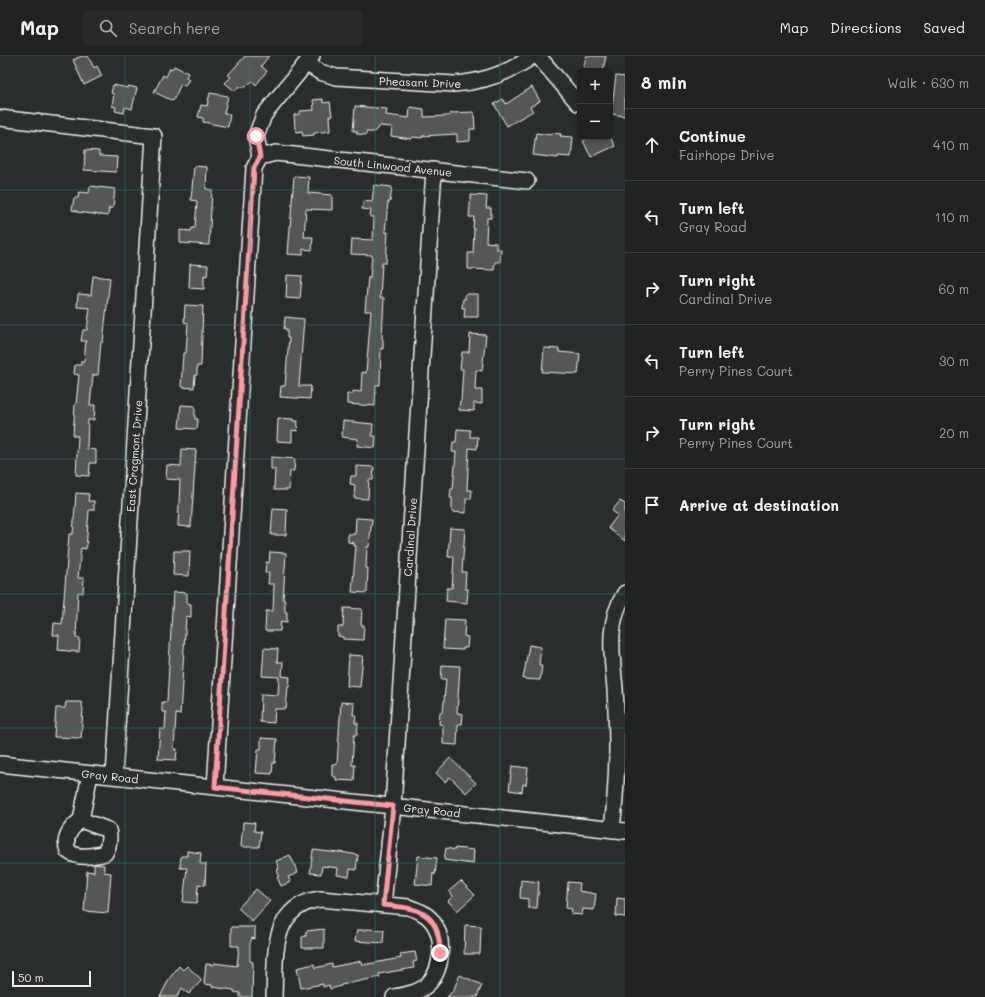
<!DOCTYPE html>
<meta charset="utf-8">
<style>
body{margin:0;font-family:Mali,sans-serif;background:#282a2a;color:#f1f3f6}
.controls{position:absolute;right:12px;top:12px;display:grid;overflow:hidden;border-radius:6px;box-shadow:0 2px 10px #0003}
.controls button{width:36px;height:36px;display:grid;place-items:center;padding:0;border:0;border-bottom:1px solid #3d3f40;background:#202222;color:#f1f3f6;font:20px sans-serif}
.scale{position:absolute;left:12px;bottom:10px;width:79px;box-sizing:border-box;padding-left:4px;border:2px solid #f4f1e8;border-top:0;font-size:11px;line-height:14px;white-space:nowrap;color:#f4f1e8;-webkit-text-stroke:3px #2a2d2e;paint-order:stroke}
.stop{position:absolute;width:12px;height:12px;margin:-9px;border:3px solid #ff9aa2;border-radius:50%;background:#fff}
.stop.end{background:#ff9aa2;border-color:#fff;box-shadow:0 1px 4px #0008}
.list{margin:0;padding:0;list-style:none}
h2{display:flex;justify-content:space-between;align-items:center;height:52px;margin:0;padding:0 16px;font-size:17px}
h2 small{font-size:13px;font-weight:400;color:#a2a4a5}
.list li{display:grid;grid-template-columns:26px 1fr auto;gap:12px;align-items:center;box-sizing:border-box;height:72px;padding:0 16px;border-top:1px solid #3d3f40}
.list b{display:block;font-size:15px;white-space:nowrap}
.list p{margin:0;font-size:13px;white-space:nowrap;color:#a2a4a5}
.list em{font-size:13px;font-style:normal;color:#a2a4a5}
.icon{flex:none;width:22px;height:22px;fill:none;stroke:currentColor;stroke-width:2;stroke-linecap:round;stroke-linejoin:round}
.map{position:relative;flex:none;width:625px;height:941px;overflow:hidden}
header{display:flex;align-items:center;gap:24px;box-sizing:border-box;height:56px;padding:0 20px;background:#202222;border-bottom:1px solid #3d3f40}
header strong{font-size:19px}
nav{display:flex;gap:22px;margin-inline-start:auto;font-size:14px}
.search{width:280px;height:36px;background:#282a2a;display:flex;align-items:center;gap:10px;box-sizing:border-box;padding:0 14px;border-radius:6px;color:#a2a4a5;font-size:15px}
main{display:flex}
aside{flex:1;background:#202222}
.map>svg:first-child{display:block}
.building{fill:#555756;stroke:#f4f1e8}
.lines{fill:none;stroke-linecap:round;stroke-linejoin:round}
.minor-casing{stroke:#f4f1e8;stroke-width:18}
.minor{stroke:#2a2d2e;stroke-width:15}
.route{stroke:#ff9aa2;stroke-width:5}
.grid{fill:none;stroke:#26827a;stroke-width:1;stroke-opacity:0.55}
.labels{text-anchor:middle;dominant-baseline:central;stroke-width:3;stroke-linejoin:round;paint-order:stroke}
.street-label{font-size:11px;fill:#f4f1e8;stroke:#2a2d2e}
</style>
<header>
<strong>Map</strong>
<div class="search"><svg class="icon" aria-label="search" viewBox="0 0 24 24"><circle cx="10" cy="10" r="6"/><path d="M15 15l6 6"/></svg>Search here</div>
<nav><a>Map</a><a>Directions</a><a>Saved</a></nav>
</header>
<main>
<div class="map">
<svg width="625" height="941" viewBox="0 0 625 941">
<rect width="100%" height="100%" fill="#2a2d2e"/>
<filter id="ink" filterUnits="userSpaceOnUse"><feTurbulence type="fractalNoise" baseFrequency=".025" numOctaves="2"/><feDisplacementMap in="SourceGraphic" scale="8" xChannelSelector="R" yChannelSelector="G"/><feConvolveMatrix kernelMatrix="1 2 1 2 8 2 1 2 1" color-interpolation-filters="sRGB"/></filter>
<g filter="url(#ink)">
<path class="building" d="M82 0H88L94 12 97 10 102 20 84 29 73 4Z
M245 0H269L261 10 267 15 256 29 252 25 246 31H238L235 35 225 27 231 21 228 19Z
M586 0H606L603 15H583Z
M174 10 188 17 186 21 189 23 185 30 181 28 173 45 154 36 163 19 166 21 170 12 172 13Z
M616 20 625 21V60L611 58Z
M113 29 128 32V30L137 32 132 53 125 51 124 57 115 55 116 51 112 50 114 38 111 37Z
M532 31 540 45 530 51 533 55 507 70 494 48 503 43 506 48Z
M210 37 228 40 224 57 230 58 228 71 203 66V62L198 61 201 49 207 50Z
M323 43V47L330 46 332 60H329L330 75 314 77V79L303 80 302 75 297 76 296 72H295L294 59 300 58V55L314 54 313 44Z
M355 50 387 53 386 59 409 62 410 51 424 53V61L447 60 451 59V57L474 56 475 73H470V85L457 86V78L422 80V82L413 81 411 83 391 80 392 71 380 70 374 76H366V79L357 78V75H353Z
M536 77 552 79V77L561 78 560 80 573 81 571 101 558 100V102L533 99Z
M591 81H610L615 90 591 101 583 85Z
M85 94 99 95V100L117 101 116 116 84 114Z
M194 110 207 111 206 133 212 134 209 189 180 187V174L191 175 192 172H195L197 145 191 144Z
M294 120 309 121 308 137 332 139V154L306 153 304 181H313L312 194 303 193V199L288 198Z
M374 129 392 131 390 146H388L385 176H388L386 207H382L380 242H384L382 282 383 283V293L381 292 380 329H376L375 350 347 348V338H353V335L361 336 362 316 366 317 371 255H365L368 221 370 222 372 199 351 198 352 183 373 184 374 161H370L371 154 362 153 363 145 372 146Z
M90 130 115 133 113 152H109L108 160 77 156V155L72 154 74 142H78L79 136 89 137Z
M471 139 487 140 486 152H491V162H487L486 186 496 187V193H501L500 206H495L494 214 468 213V197H473L474 172H473L474 161H469Z
M190 208 208 209 207 220 204 219V233L189 232Z
M287 219 302 220 300 243 286 242Z
M93 220 110 222 103 286H101L98 319H93L90 349H95L94 364H88L87 393 96 394V407H90L89 420 76 419 78 380H73L75 348H76L79 319 74 318 75 309H81V305H84L86 285H81L83 274H87L90 252 77 251 78 238 91 239Z
M465 238H478V261H464L465 252H462L463 243H465Z
M185 249 203 250 201 310H197V319H195L194 332 181 331 183 297H186L188 267 184 266Z
M285 261 304 263 299 330H311L310 343 280 341 281 330H285L289 282H287V273H284Z
M470 278 486 279 482 315 476 314 475 334H482V348L474 347V355L459 354 460 345H461L463 313H460L462 296H469Z
M544 292 559 293V296L580 298 578 318 542 316Z
M181 349 195 350V363H198L197 373 179 372Z
M278 362 293 363V365H298L297 375 292 374V386L277 385Z
M343 365 373 368 372 380H376L375 392 357 390 358 383 342 381Z
M457 373 470 374V381H478L477 393 469 392 467 434H472L471 443H466V457L452 456V442H450L451 433H453L456 396H452L453 386H456Z
M182 393 196 394 191 471 178 470 180 424 166 423 167 409 181 410Z
M271 401 295 403 294 415H290L289 434H274L275 413H271Z
M356 410 374 411 373 424H369L368 443 354 442 355 429 350 428 351 420H356Z
M76 437 89 438 88 445H94V454H89L86 493 81 492 78 522H84L83 537 78 536 76 582H80L79 596 58 594 59 579H53L54 567 62 568 69 478H73Z
M620 445 625 448V485L608 472 618 459 612 455Z
M273 452 287 453 286 479H271Z
M356 462 372 463 369 491H367L366 512H368L367 537 352 536 356 490H354V487L348 486V478H355Z
M450 472 465 473 462 516H466L465 533H468L467 547 446 545 447 532H452L454 501H448Z
M174 495H190L189 520 173 519Z
M270 496 286 497 283 544H285V556H287V566L281 565 280 575H265L266 555H273L274 528H268L269 517H265L266 506 269 507Z
M173 536 187 537V547L191 548V561L186 560 180 659 176 658 174 693H177L176 704 158 703 160 673H165L166 656H162V646H167Z
M344 552 362 553 361 569H364L363 584 343 583V581L338 580V571H343Z
M445 563 465 564 464 580 468 581 467 592H463V594L443 593Z
M529 589 541 591 539 609H542L540 624 523 623Z
M264 592 278 593 277 606H283L282 620 290 621 289 631H288L286 653H275L274 667 260 666 261 638 278 639 279 621 262 620Z
M349 599 363 600 360 631 347 630Z
M442 609 460 610 457 657 463 658 462 668H458L457 689 443 688V669L439 668 440 656H443L446 623H441Z
M66 646H81L83 653 81 682 54 681 56 652H65Z
M341 646 354 647 353 659H356L355 667H358L357 679H354L352 709H355L354 725 336 724V721L332 720V708H337Z
M261 682 277 683 275 707H273L272 718 256 717 258 693H261Z
M450 702 476 727 466 737 450 721 445 726 436 717Z
M512 710 528 712 526 729 523 728 522 736 509 734Z
M243 766 255 767 254 775 261 776 259 791H241Z
M446 792 455 794V792L474 794 473 808 444 804Z
M313 794 340 797V796L358 799 356 814 350 813 349 821 337 819 338 812 322 810 321 818 310 817Z
M187 795 201 797 200 808H206L205 829 198 828 197 847 183 846 187 812H180L181 800H187Z
M290 799 298 817 288 821 291 826 281 830 277 821 279 820 277 814 279 813 276 805Z
M418 800 437 802 435 819 433 817 432 830 415 828Z
M94 808 104 809V816L111 817 108 857 84 855 87 815 94 816Z
M521 824 539 826 537 852H528V843L520 842Z
M461 825 475 839 457 855 448 845 453 840 449 835Z
M568 826 580 827 579 835 596 838 594 854 583 853 582 859 571 858 572 853 566 852Z
M256 833 270 845 252 865 238 852Z
M617 842 625 843V861L616 860Z
M465 869 481 870 480 898H464Z
M231 871H255V883L252 882 250 887V905L253 906 252 941H240V937L234 936V934L212 931V929L204 928 206 908 214 909V907L237 910 239 890H231Z
M324 873V892H302V881L306 880V875Z
M366 873 384 874 383 887 355 885 357 874H366Z
M415 896 417 905 413 906 414 912 390 916 379 918 380 921 341 929V930L330 933 329 929 323 931V928L301 932 297 912 314 908 315 912 332 908V911L362 905 363 909 401 902 400 898Z
M179 910 183 914 187 910 202 924 189 938 182 932 177 941H160L169 923Z
M460 919 482 929 477 941H447L453 935Z"/>
<g class="lines">
<g class="minor-casing">
<path id="minor" d="M538 0 578 47
M306 7 320 16 336 21 454 28C484 26 509 17 533 0
M0 62 154 80 114 720
M260 101 276 97 527 125
M0 708 625 775
M215 731 254 112 260 101 256 80 264 59 312 0
M81 764 108 774C110 782 109 790 105 797 94 800 77 803 68 795 63 782 70 772 81 764L90 718
M612 774C615 746 617 718 617 691 617 672 616 652 615 633 612 599 606 567 625 537
M383 849 393 750 434 114
M274 941C276 902 269 851 320 843L408 851C417 854 426 857 432 865 445 881 443 913 428 928 419 937 405 939 394 941"/>
</g>
<use href="#minor" class="minor"/>
</g>
</g>
<g class="lines" filter="url(#ink)">
<path class="route" d="M256 80 260 101 254 112 215 731 393 750 383 849C418 852 440 855 440 897"/>
</g>
<path class="grid" d="M125 0V941M250 0V941M375 0V941M500 0V941M0 134H625M0 269H625M0 403H625M0 538H625M0 672H625M0 807H625"/>
<g class="labels">
<g class="street-label">
<text transform="translate(420 26) rotate(2)">Pheasant Drive</text>
<text transform="translate(393 110) rotate(6)">South Linwood Avenue</text>
<text transform="translate(134 400) rotate(-86)">East Cragmont Drive</text>
<text transform="translate(410 481) rotate(-86)">Cardinal Drive</text>
<text transform="translate(110 720) rotate(6)">Gray Road</text>
<text transform="translate(432 754) rotate(6)">Gray Road</text>
</g>
</g>
</svg>
<div class="controls">
<button>+</button>
<button>−</button>
</div>
<div class="scale">50 m</div>
<div class="stop" style="left:256px;top:80px"></div>
<div class="stop end" style="left:440px;top:897px"></div>
</div>
<aside>
<h2>8 min<small>Walk · 630 m</small></h2>
<ul class="list">
<li><svg class="icon" aria-label="ahead" viewBox="0 0 24 24"><path d="M12 20V5M6 11l6-6 6 6"/></svg><div><b>Continue</b><p>Fairhope Drive</p></div><em>410 m</em></li>
<li><svg class="icon" aria-label="left" viewBox="0 0 24 24"><path d="M17 20v-9H6M10 6l-5 5 5 5"/></svg><div><b>Turn left</b><p>Gray Road</p></div><em>110 m</em></li>
<li><svg class="icon" aria-label="right" viewBox="0 0 24 24"><path d="M7 20v-9h11M14 6l5 5-5 5"/></svg><div><b>Turn right</b><p>Cardinal Drive</p></div><em>60 m</em></li>
<li><svg class="icon" aria-label="left" viewBox="0 0 24 24"><path d="M17 20v-9H6M10 6l-5 5 5 5"/></svg><div><b>Turn left</b><p>Perry Pines Court</p></div><em>30 m</em></li>
<li><svg class="icon" aria-label="right" viewBox="0 0 24 24"><path d="M7 20v-9h11M14 6l5 5-5 5"/></svg><div><b>Turn right</b><p>Perry Pines Court</p></div><em>20 m</em></li>
<li><svg class="icon" aria-label="arrive" viewBox="0 0 24 24"><path d="M6 21V4h12l-3 4 3 4H6"/></svg><div><b>Arrive at destination</b></div></li>
</ul>
</aside>
</main>
